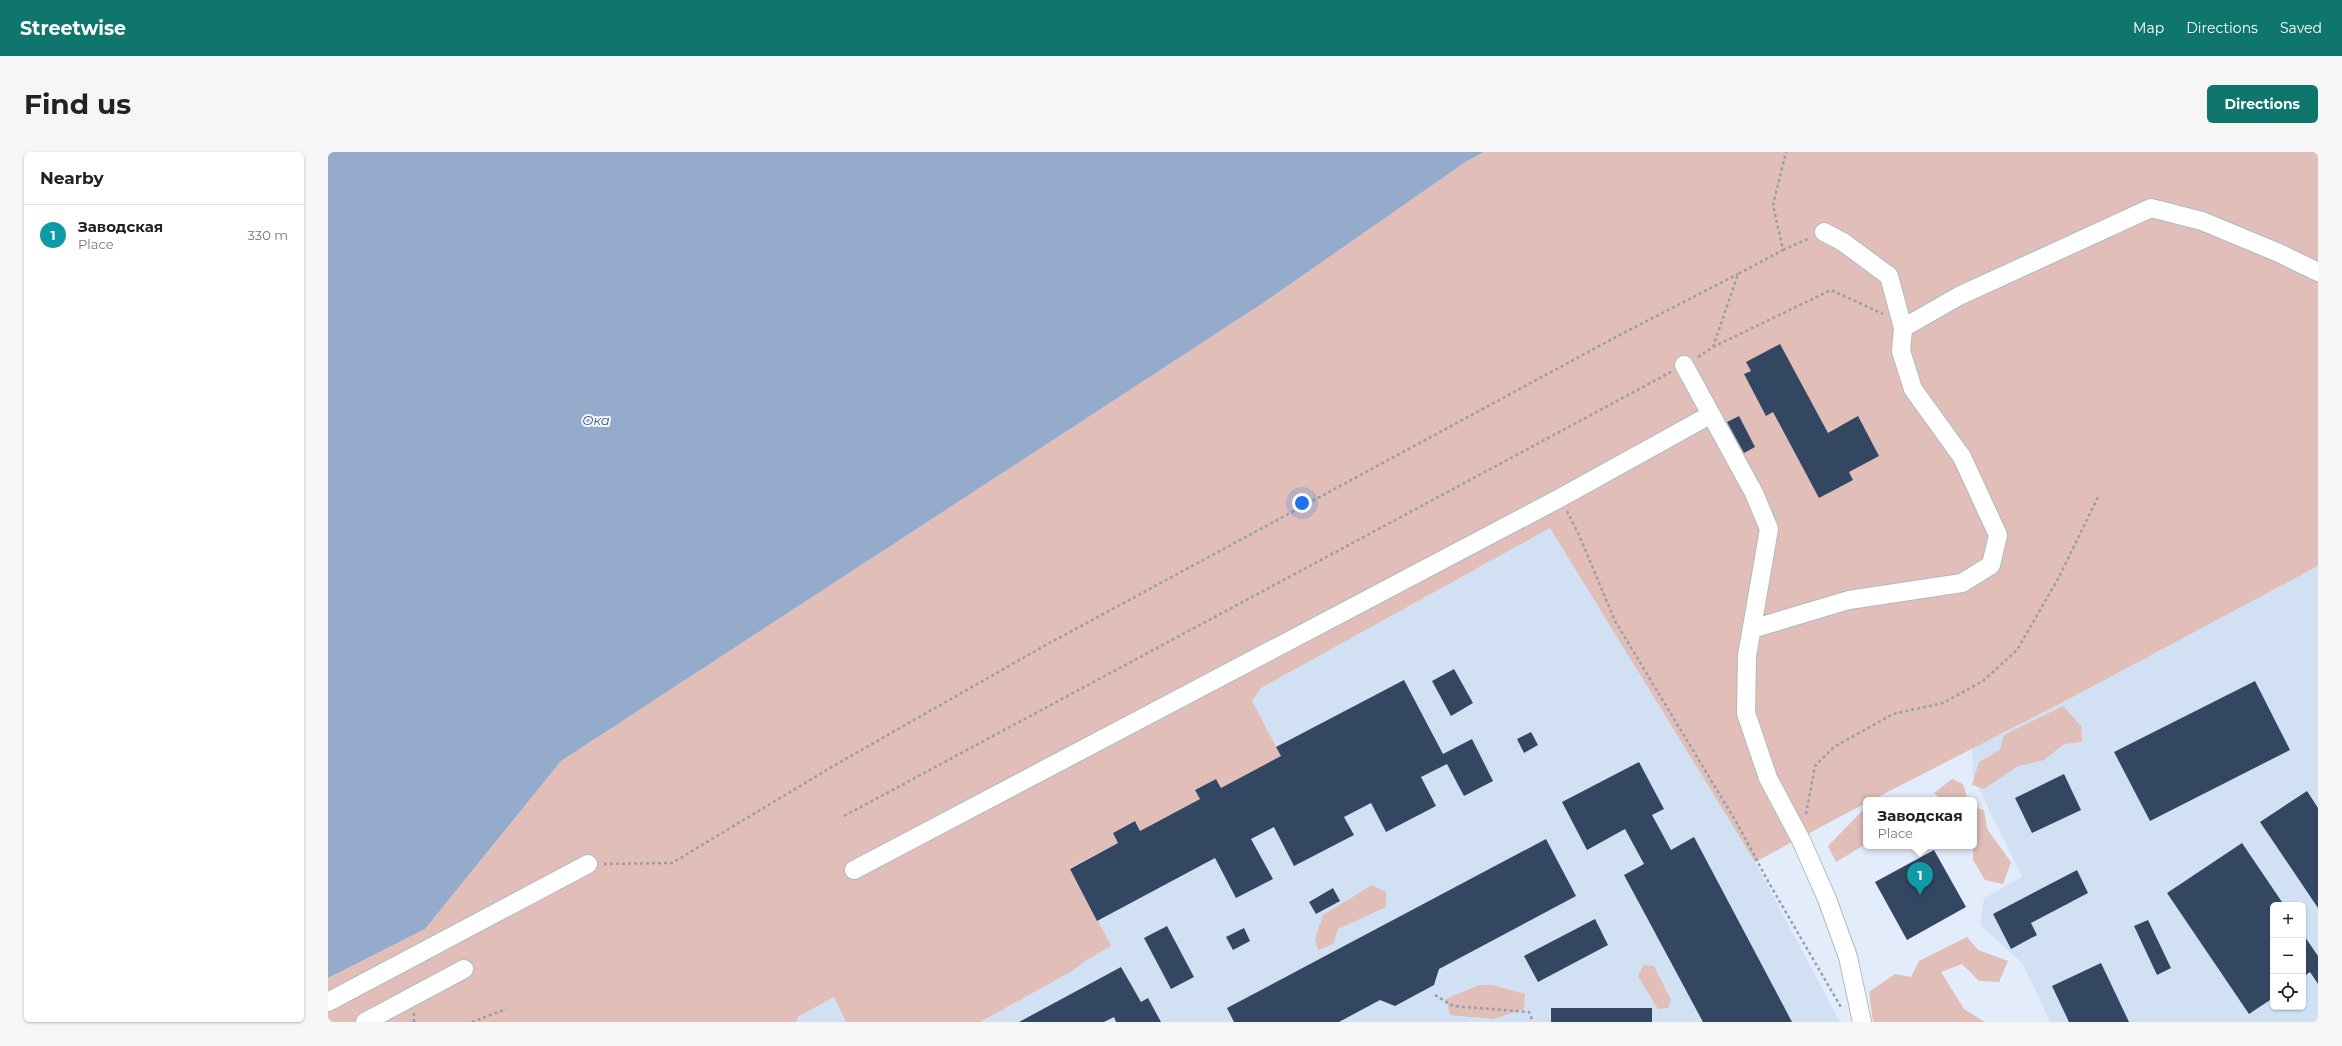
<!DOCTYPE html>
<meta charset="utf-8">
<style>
body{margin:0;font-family:Montserrat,sans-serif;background:#f6f6f6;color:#222}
.controls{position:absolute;right:12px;bottom:12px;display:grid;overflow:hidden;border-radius:6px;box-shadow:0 1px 3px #0004}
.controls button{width:36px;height:36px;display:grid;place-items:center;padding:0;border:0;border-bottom:1px solid #e0e0e0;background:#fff;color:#222;font:20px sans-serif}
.you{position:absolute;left:974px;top:351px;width:14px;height:14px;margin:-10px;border:3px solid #fff;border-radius:50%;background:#1a73e8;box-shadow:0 0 0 6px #1a73e833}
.badge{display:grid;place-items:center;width:26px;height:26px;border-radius:50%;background:#0f766e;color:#fff;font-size:13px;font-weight:700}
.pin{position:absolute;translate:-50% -33px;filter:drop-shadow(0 1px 2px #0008)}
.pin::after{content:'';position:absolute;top:21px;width:14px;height:12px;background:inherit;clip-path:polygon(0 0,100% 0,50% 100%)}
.popup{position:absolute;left:1535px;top:645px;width:114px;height:52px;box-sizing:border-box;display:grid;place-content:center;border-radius:6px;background:#fff;filter:drop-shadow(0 1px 3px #0005);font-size:13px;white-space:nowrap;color:#767676}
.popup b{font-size:15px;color:#222}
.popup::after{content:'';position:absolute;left:50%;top:100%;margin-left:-8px;border:8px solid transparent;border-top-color:#fff}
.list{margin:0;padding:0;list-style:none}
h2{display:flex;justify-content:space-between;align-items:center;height:52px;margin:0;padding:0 16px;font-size:17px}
h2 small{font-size:13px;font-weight:400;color:#767676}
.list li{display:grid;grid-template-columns:26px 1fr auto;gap:12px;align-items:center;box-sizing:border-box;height:60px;padding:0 16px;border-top:1px solid #e0e0e0}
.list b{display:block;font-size:15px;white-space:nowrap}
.list p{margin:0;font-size:13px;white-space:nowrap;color:#767676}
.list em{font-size:13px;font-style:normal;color:#767676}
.icon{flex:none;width:22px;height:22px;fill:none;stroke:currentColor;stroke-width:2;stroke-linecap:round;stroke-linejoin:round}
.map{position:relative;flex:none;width:1990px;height:870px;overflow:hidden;border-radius:6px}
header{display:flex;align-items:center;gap:24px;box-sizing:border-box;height:56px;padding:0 20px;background:#0f766e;color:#fff}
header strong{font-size:19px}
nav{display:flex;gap:22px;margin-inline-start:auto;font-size:14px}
.intro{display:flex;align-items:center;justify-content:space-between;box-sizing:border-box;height:96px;padding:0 24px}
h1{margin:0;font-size:28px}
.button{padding:10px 18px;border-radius:6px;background:#0f766e;color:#fff;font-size:14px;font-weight:700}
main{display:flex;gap:24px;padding:0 24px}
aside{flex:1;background:#fff;border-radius:6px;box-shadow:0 1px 3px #0004}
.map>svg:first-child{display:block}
.built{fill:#d2e0f4;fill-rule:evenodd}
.green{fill:#e1beb8}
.water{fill:#95abcb}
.building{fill:#344762}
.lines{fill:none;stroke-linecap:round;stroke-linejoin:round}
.minor-casing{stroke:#afb9c6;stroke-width:20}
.path{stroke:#989fa9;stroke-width:2.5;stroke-dasharray:3 3;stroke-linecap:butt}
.minor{stroke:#fff;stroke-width:18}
.labels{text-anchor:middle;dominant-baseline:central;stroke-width:4;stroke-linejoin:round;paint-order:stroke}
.water-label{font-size:13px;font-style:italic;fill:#395884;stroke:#f5f9ff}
</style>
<header>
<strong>Streetwise</strong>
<nav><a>Map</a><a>Directions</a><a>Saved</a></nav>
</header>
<div class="intro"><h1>Find us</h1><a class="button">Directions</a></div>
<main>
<aside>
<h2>Nearby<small></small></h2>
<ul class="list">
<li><span class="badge" style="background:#0f9aa8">1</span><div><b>Заводская</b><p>Place</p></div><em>330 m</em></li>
</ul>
</aside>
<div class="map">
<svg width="1990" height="870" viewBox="0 0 1990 870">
<rect width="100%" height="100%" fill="#e3ecfa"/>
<path class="built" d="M1222 376 1427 710 1512 870H645L769 769 742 717 790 691 785 681 807 669 813 679 872 647 867 638 888 627 893 636 924 549 933 536Z
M1990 414V870H1722L1695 812 1652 773 1656 746 1694 725 1645 625 1644 596 1741 547ZM1945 753H1975V855H1945Z
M506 845 520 870H462Z"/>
<path class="green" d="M1156 0H1990V414L1741 547 1544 648H1538V651L1427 710 1222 376 933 536 924 549 953 604 893 636 888 627 867 638 872 647 812 679 807 669 785 681 790 691 742 716 783 794 760 807 744 819 652 870H518L506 845 470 865 468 870H0V826L97 777 233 609 935 151 1139 9Z
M1735 554 1753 574 1754 590 1736 592 1716 608 1690 614 1656 637 1644 633 1651 610 1672 598 1676 583Z
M1624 627 1635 632 1640 648H1614L1606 641Z
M1646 655 1656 658 1659 677 1683 710 1675 732 1657 728 1645 708Z
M1537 656 1538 692 1508 710 1500 694Z
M1044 733 1058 740V755L1010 777 1005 792 990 798 987 787 995 763Z
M1639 785 1650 798 1680 809 1671 830 1651 829 1634 812 1613 820 1636 857 1657 870H1545L1541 840 1567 822 1583 825 1591 809Z
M1315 813 1326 814 1343 848 1340 856 1330 857 1310 824Z
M1151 833H1164L1197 842 1196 857 1165 867 1122 863 1118 847Z"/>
<path class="water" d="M0 0H1156L1139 9 935 151 233 609 97 777 0 826Z"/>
<path class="building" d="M1452 192 1500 281 1530 264 1551 304 1521 320 1525 328 1491 346 1445 260 1438 264 1416 222 1423 219 1418 210Z
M1411 264 1427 295 1416 301 1399 270Z
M1126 517 1145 551 1123 564 1104 529Z
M1076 528 1115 602 1144 587 1165 629 1136 644 1119 612 1093 625 1108 654 1058 680 1043 651 1016 665 1026 683 966 714 946 675 923 687 945 727 908 746 887 706 769 769 742 717 790 691 785 681 807 669 812 679 872 647 867 638 888 627 893 636 953 604 948 595Z
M1927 529 1962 598 1822 669 1786 600Z
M1203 580 1210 593 1196 601 1189 587Z
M1311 610 1336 657 1324 663 1343 698 1366 685 1464 870H1375L1296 723 1316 712 1297 677 1259 698 1234 650Z
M1736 622 1753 658 1704 681 1687 646Z
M1979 639 1990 656V756L1932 670Z
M1218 687 1248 744 1111 817 1106 833 1067 854 1052 848 1011 870H906L899 856Z
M1914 691 1956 753H1945V846L1921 862 1839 741Z
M1606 698 1638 755 1579 788 1547 730Z
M1749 718 1760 741 1703 771 1709 783 1683 797 1665 762Z
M1005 736 1012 749 988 762 981 750Z
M1267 767 1280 793 1210 830 1196 804Z
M1820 768 1843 816 1829 823 1806 774Z
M839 774 866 825 843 837 816 786Z
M916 776 922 789 905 798 898 785Z
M1975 782 1990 804V832L1982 820 1975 825Z
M1773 811 1801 870H1741L1724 834Z
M793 815 813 850 820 846 833 870H788L786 865 776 870H691Z
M1223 856H1324V870H1223Z"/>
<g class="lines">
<g class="minor-casing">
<path id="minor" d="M1496 80 1515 90 1561 124 1575 176
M1356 213 1426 341 1441 377 1419 504 1418 561 1440 626 1473 688 1499 747 1520 805 1534 870
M1424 477 1521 448 1634 431 1663 413 1670 383 1634 305 1585 237 1573 199 1575 176 1631 144 1823 56 1874 69 1951 101 1990 120
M526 718 1232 346 1382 263
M0 850 260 712
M37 870 136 817"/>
</g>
<path class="path" d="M1455 98 1482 86
M1385 195 1503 138 1555 162
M1370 205 1385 195 1410 122 1455 98 1445 53 1458 0
M1239 359 1251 383 1287 469 1410 673 1441 731 1514 857
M1478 662 1487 614 1506 595 1565 562 1615 551 1655 529 1689 498 1730 427 1771 343
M516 664 1343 220
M276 712 344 711 507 613 716 494 1286 186 1410 122
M1107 843 1125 854 1201 860 1205 870
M86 861V870
M144 870 178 857"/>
<use href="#minor" class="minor"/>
</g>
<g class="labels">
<g class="water-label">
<text x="268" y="268">Ока</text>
</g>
</g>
</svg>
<div class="controls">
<button>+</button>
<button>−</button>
<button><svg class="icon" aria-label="locate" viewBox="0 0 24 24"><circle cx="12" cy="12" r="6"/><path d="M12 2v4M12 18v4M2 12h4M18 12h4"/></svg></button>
</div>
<div class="you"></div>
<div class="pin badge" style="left:1592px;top:743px;background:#0f9aa8">1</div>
<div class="popup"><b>Заводская</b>Place</div>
</div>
</main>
